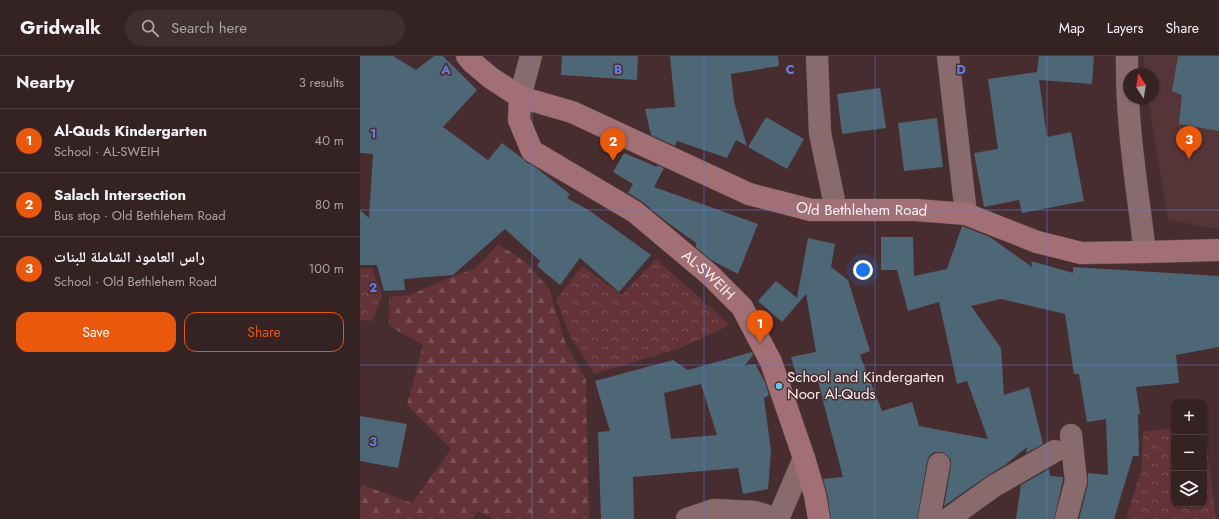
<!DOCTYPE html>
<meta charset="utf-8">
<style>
body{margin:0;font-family:Jost,"Noto Naskh Arabic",sans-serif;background:#402f30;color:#f1f3f6}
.controls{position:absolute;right:12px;bottom:12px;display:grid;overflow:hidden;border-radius:8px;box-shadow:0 1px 3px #0004}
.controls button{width:36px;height:36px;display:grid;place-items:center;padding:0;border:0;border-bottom:1px solid #4f3f41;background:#352223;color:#f1f3f6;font:20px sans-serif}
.compass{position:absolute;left:763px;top:12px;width:36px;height:36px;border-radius:50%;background:#352223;box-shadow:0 1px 3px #0004;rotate:348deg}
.you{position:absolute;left:503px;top:214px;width:14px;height:14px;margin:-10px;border:3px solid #fff;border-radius:50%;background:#1a73e8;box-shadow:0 0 0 6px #1a73e833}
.badge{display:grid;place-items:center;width:26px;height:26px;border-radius:50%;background:#ea580c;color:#fff;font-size:13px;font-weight:700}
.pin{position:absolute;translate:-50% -33px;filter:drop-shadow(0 1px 2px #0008)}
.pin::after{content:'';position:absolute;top:21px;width:14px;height:12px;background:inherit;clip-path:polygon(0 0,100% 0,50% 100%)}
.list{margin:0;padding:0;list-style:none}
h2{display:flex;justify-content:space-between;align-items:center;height:52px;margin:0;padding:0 16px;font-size:17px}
h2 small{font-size:13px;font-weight:400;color:#aaa4a6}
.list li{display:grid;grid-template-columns:26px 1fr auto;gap:12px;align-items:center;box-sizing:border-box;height:64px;padding:0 16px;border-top:1px solid #4f3f41}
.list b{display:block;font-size:15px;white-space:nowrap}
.list p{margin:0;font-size:13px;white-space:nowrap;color:#aaa4a6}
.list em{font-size:13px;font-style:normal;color:#aaa4a6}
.actions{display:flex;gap:8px;padding:12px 16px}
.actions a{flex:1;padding:9px 0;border:1px solid #ea580c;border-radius:12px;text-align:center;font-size:14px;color:#ea580c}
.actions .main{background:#ea580c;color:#fff}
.icon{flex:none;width:22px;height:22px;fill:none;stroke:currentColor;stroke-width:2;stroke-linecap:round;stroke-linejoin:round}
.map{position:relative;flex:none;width:859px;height:463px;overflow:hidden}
header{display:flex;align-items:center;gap:24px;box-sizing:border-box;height:56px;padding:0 20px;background:#352223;border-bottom:1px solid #4f3f41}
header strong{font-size:19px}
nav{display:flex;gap:22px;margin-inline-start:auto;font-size:14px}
.search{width:280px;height:36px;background:#402f30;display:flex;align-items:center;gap:10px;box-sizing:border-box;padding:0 14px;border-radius:22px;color:#aaa4a6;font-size:15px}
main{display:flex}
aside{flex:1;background:#352223}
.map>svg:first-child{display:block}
.built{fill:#563538}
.forest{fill:url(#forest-firs)}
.park{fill:url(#park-crowns)}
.building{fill:#4d6776;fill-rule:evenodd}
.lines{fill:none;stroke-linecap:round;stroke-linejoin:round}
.street-casing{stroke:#5f4a4b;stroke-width:23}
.secondary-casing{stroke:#5f4a4b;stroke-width:23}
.street{stroke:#8a6b6d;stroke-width:22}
.secondary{stroke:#a27074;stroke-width:22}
.grid{fill:none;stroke:#617fe0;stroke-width:1;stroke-opacity:0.55}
.poi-dot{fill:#6bc3f2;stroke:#472d2f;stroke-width:1.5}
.labels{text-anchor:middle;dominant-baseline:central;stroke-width:3;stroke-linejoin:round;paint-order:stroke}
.street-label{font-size:15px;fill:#fff0f1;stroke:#472d2f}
.poi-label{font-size:15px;fill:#fff0f1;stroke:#472d2f;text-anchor:start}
.grid-label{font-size:13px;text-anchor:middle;font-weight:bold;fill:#617fe0;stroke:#472d2f;stroke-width:3;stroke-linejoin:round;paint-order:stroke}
</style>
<header>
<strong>Gridwalk</strong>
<div class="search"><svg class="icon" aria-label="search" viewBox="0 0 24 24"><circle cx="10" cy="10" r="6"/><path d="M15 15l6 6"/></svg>Search here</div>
<nav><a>Map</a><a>Layers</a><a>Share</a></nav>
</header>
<main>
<aside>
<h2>Nearby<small>3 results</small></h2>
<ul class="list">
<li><span class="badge">1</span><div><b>Al-Quds Kindergarten</b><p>School · AL-SWEIH</p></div><em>40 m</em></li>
<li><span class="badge">2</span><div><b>Salach Intersection</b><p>Bus stop · Old Bethlehem Road</p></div><em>80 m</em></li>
<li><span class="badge">3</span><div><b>راس العامود الشاملة للبنات</b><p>School · Old Bethlehem Road</p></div><em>100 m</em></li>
</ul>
<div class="actions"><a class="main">Save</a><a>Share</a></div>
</aside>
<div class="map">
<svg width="859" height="463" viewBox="0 0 859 463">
<defs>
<pattern id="forest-firs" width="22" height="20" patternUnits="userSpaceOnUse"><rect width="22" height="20" fill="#633338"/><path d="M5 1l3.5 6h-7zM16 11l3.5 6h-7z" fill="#7a5155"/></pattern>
<pattern id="park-crowns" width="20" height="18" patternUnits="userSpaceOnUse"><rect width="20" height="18" fill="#633338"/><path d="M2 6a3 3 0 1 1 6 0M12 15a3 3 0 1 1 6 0" fill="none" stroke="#7a5155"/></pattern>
</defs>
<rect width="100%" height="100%" fill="#472d2f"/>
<path class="built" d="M784 0H859V173L808 164 788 42H793V18H784Z"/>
<path class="forest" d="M138 188 166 206 189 233 206 288 226 324 229 463H134L118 455 113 463H0V432L3 429 52 447 91 393 47 349 63 289 29 270V241L50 239 72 229 117 211Z"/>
<path class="park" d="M296 203 370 269 321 292 234 318 210 280 196 243 222 210 262 239Z
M0 212H12L22 240 12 265 0 264Z
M844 368 856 463H766L782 411 783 376 814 372V448H844Z"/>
<path class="building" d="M0 0H33L56 14 74 0H83L117 34 83 71 128 104 142 87 162 102 166 106 175 111 210 138 207 142 230 155 291 199 259 236 220 202 200 229 177 210 180 205 145 173 93 219 44 223 45 234 24 235 17 209H0V154L9 162 13 98 0 97Z
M202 0H278L277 24 201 19Z
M310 0H418L419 10 371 18 374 46 387 90 376 84 367 102 317 85 315 90 291 79 285 53 315 51Z
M679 0H734L732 28 679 24 687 81 711 76 724 145 662 157 659 144 624 151 614 97 638 93 628 23 677 16Z
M818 0H859V75L819 68 822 39 812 35Z
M520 32 526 72 482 78 477 38Z
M406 61 444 83 427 113 388 91Z
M577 62 583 111 544 115 538 67Z
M264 97 297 111V109L304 112 294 131 398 168 378 218 351 204 336 191V187L304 164 283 146 268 137 273 128 253 116Z
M602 170 630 181 672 211 671 205 713 217V211L859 220V291L816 299 819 327 776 331 780 358H778L779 400H773L754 463H719L728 428V417L748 419 746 363 727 366 719 318H714L705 258 641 243 611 250 641 292 644 339 669 331 683 388 666 397 667 391 645 409 627 420 584 450 591 410V404L587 399 582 396H574L569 400 567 406 557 463H471L467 437 463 423 483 421 456 318 438 325 431 301 456 296 446 238 422 266 398 245 416 225 437 242 448 182 475 188 471 211 488 224 510 295 500 299 522 355 552 346 559 370 628 383 607 325 597 328 579 246 548 255 537 214H521V181H553L554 220 587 213Z
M392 296 393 299 384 310 395 308 405 326 409 339 404 342 411 395 408 433 383 438 378 412 273 421 274 463H241L238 376 250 375 235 325 313 304 328 314ZM341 328 357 379 311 383 304 337Z
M0 360 47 368 38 412 0 405Z
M689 413 690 420 703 421V424L694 463H656L661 429Z"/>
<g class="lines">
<g class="street-casing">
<path id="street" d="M457 0 460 77 476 154
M588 0 606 158
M767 0C766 66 777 131 785 196
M160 41 171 0
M327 463 354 454 395 456 418 463
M418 463 444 402
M569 463 579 408
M588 463 634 430 695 395
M706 463 716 425 711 379"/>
</g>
<g class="secondary-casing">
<g id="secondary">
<path id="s1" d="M107 0 112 6 131 22 160 41 212 56 389 138 451 154H556L606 158 677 186 721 197 785 196 859 194"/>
<path id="s2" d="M160 41 159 64 172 95 275 156 350 219 382 251 411 306 444 402 455 439 459 463"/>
</g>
</g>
<use href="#street" class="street"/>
<use href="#secondary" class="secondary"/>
</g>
<path class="grid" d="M172 0V463M344 0V463M515 0V463M687 0V463M0 154H859M0 309H859"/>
<circle class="poi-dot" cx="419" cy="330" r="4"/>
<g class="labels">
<g class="street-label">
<text stroke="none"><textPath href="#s1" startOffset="431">Old Bethlehem Road</textPath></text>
<text stroke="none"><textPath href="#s2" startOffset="273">AL-SWEIH</textPath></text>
</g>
<g class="poi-label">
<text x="427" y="321">School and Kindergarten<tspan x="427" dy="17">Noor Al-Quds</tspan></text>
</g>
</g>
<g class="grid-label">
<text x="86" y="18">A</text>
<text x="258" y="18">B</text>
<text x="430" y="18">C</text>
<text x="601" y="18">D</text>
<text x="13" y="82">1</text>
<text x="13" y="236">2</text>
<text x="13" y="390">3</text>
</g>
</svg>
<div class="controls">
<button>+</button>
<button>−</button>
<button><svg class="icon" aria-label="layers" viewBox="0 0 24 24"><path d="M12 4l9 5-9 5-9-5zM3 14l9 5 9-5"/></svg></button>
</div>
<svg class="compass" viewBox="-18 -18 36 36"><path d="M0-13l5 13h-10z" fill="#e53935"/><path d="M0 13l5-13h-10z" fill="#aaa4a6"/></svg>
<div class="you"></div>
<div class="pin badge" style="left:400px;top:287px">1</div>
<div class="pin badge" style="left:253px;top:105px">2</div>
<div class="pin badge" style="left:829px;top:103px">3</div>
</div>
</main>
